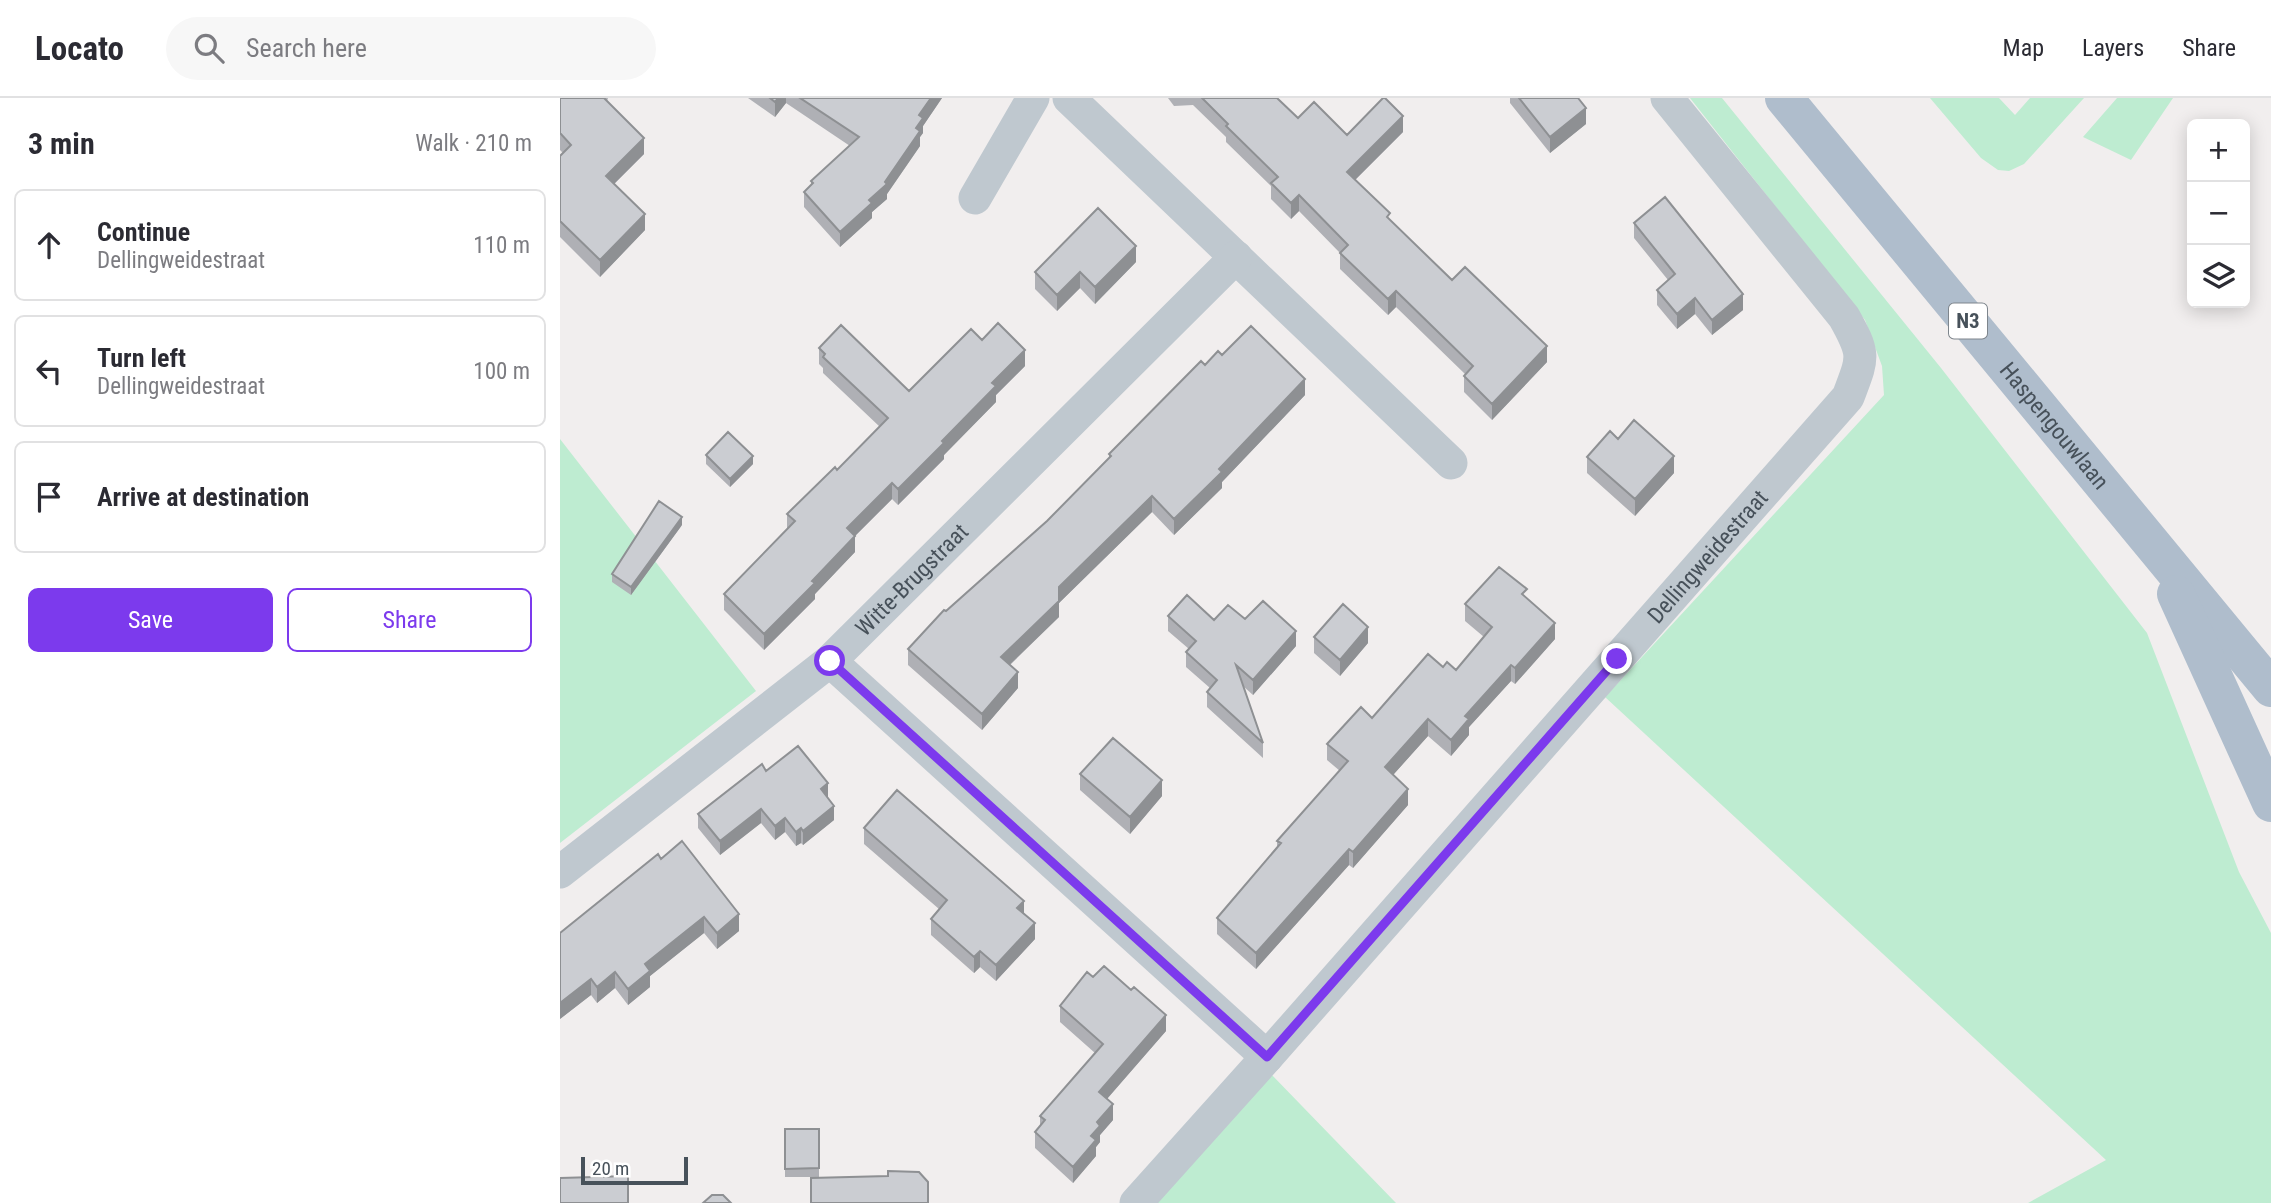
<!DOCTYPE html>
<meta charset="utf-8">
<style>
body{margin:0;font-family:"Roboto Condensed",sans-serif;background:#f7f7f7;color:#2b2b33}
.controls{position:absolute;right:21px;top:21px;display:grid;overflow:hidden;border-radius:10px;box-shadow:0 4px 18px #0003}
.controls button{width:63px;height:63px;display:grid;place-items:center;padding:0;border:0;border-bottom:2px solid #e1e1e2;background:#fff;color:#2b2b33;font:35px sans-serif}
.scale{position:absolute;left:21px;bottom:18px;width:107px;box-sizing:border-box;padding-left:7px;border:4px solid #47515a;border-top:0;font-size:19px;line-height:24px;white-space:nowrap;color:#47515a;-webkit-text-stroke:5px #fff;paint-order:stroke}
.stop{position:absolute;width:21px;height:21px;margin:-16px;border:5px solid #7c3aed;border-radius:50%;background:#fff}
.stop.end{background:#7c3aed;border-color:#fff;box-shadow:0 2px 7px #0008}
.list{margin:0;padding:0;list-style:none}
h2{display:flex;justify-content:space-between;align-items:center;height:91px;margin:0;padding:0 28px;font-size:30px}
h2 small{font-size:23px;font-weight:400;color:#7c7c81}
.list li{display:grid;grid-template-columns:46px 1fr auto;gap:21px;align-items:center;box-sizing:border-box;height:112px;margin:0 14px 14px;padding:0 14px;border:2px solid #e1e1e2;border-radius:10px}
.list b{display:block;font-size:26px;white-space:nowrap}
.list p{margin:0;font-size:23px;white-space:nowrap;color:#7c7c81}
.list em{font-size:23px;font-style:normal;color:#7c7c81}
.actions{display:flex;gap:14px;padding:21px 28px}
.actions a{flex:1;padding:16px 0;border:2px solid #7c3aed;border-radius:10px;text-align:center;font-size:24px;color:#7c3aed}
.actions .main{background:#7c3aed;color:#fff}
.icon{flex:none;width:38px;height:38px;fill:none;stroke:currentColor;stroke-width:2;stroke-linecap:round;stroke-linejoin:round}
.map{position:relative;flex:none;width:1711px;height:1105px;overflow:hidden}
header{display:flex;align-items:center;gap:42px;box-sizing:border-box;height:98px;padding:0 35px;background:#fff;border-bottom:2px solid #e1e1e2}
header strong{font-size:33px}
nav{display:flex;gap:38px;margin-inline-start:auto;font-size:24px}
.search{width:490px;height:63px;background:#f7f7f7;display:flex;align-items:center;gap:18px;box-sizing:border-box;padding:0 24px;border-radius:38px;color:#7c7c81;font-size:26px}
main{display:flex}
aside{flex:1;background:#fff}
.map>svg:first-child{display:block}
.green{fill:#beecd1}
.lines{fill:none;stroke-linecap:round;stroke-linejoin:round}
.minor{stroke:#bfc8cf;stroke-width:33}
.primary{stroke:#afbdcc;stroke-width:38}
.wall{fill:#afb0b5}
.shaded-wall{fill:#8e9093}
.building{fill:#cbcdd2;stroke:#8e9093;stroke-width:2}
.route{stroke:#7c3aed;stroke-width:9}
.labels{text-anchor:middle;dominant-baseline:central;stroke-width:7;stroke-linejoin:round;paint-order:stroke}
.shield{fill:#fff;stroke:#7e858c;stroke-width:2}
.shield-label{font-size:21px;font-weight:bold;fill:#47515a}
.street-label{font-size:23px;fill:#47515a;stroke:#fff}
</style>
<header>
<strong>Locato</strong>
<div class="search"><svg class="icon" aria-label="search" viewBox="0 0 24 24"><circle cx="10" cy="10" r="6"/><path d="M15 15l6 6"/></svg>Search here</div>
<nav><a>Map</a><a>Layers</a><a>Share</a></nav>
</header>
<main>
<aside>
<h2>3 min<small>Walk · 210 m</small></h2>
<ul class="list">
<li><svg class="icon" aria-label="ahead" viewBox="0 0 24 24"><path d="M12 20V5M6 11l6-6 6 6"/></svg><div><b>Continue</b><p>Dellingweidestraat</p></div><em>110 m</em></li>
<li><svg class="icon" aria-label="left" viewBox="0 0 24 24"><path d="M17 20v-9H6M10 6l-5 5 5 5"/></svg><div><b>Turn left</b><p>Dellingweidestraat</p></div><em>100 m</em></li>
<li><svg class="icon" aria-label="arrive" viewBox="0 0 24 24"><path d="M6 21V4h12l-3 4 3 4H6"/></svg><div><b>Arrive at destination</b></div></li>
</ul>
<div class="actions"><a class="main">Save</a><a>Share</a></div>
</aside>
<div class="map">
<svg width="1711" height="1105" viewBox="0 0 1711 1105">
<rect width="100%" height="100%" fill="#f1eeee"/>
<path class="green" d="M1130 0H1162L1381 270 1587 535 1679 774 1711 835V1105H1468L1546 1062 1045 599 1324 297 1322 268 1305 222Z
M1370 0H1439L1455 17 1470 0H1524L1464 66 1449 73 1438 72 1421 60Z
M1557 0H1613L1571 62 1523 39Z
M0 341 196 593 0 745Z
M710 975 836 1105H595Z"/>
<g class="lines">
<g class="minor">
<path d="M509 0 891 365"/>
<path d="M415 100 473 0"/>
<path d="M270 563 707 959"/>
<path id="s1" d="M0 774 270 563 676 159"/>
<path id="s2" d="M576 1105 707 959 1288 299C1303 259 1306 258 1284 219L1107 0"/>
</g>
<g class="primary">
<path id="s3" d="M1224 0 1711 590"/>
<path d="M1616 496 1711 705"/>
</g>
</g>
<path class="wall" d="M0 0H48L47 3 84 56 54 86 85 132 40 179 0 139V58L3 55 0 52Z
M188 0H382L363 28V35L360 39V48L327 96V101L312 114V120L280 149 244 109V94L251 87V83L290 48 226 5 215 19Z
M608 0H717L738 20 787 37 843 34 795 82 830 122 892 182 987 264 932 322 904 294V278L905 276 836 209 828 217 780 171V155L739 113 731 121 711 101V88L666 44V39L633 7 614 8Z
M950 0H1018L1026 26 990 55 950 5Z
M1074 125 1183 212 1152 237 1135 216 1117 231 1097 207V192L1108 182 1074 140Z
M576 164 535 206 520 190 497 213 475 191V174Z
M422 242 465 268 436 297V304L384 357V361L338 407 332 401 295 438V454L255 496V501L204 552 164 512V496L227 431V416L277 372 320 329 263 275V270L259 266V250L349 293Z
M662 257 745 297 662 384V390L614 437 592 414 499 505V519L450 567 458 590 422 632 348 567V551L386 513 487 423 549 361V356L645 267Z
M1058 341 1114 375 1075 418 1027 375V359Z
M146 357 193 366 170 389 146 366Z
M122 427 71 497 52 484V476Z
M967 500 995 541 955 586 951 583 909 629V637L891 658 868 638 833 677 848 707 793 770 789 767 696 871 657 836V820L717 749V743L780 673 767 662V646L812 620 883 569 896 572 924 539 905 523V506Z
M608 518 654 522 685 521 736 548 693 597 683 588 703 645V660L647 609V594L650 590 626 569V554L629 551 608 533Z
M754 539 808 545 780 578 754 555Z
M206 673 268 700 274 722 243 747 241 745 236 748 225 734 215 742 201 725 160 757 138 730V716Z
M520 676 602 698 570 736 520 692Z
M304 730 464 816 475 841 436 883 420 869 414 875 371 837V821L379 811 304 746Z
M101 761 179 833 157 851 144 835 90 878V889L68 907 55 890 37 905 31 897 0 921Z
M533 879 606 933 547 1001 553 1022 540 1037V1044L536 1049V1058L513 1085 475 1050V1034L480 1028V1018L535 955 500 924V908Z
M225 1031H259V1079H225Z"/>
<path class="shaded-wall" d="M218 0H226V5L215 19V4Z
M371 0H382L363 28V35L360 39V48L327 96V101L312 114V120L280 149V134L325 84 356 30 359 17Z
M1026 10V26L990 55V39Z
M843 18V34L787 90V74Z
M84 40V56L46 94V78Z
M739 97V113L731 121V105Z
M85 116V132L40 179V162Z
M576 148V164L535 206V189Z
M520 174V190L497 213V197Z
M836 193V209L828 217V201Z
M1183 196V212L1152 237V222Z
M1135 200V216L1117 231V216Z
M987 248V264L932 322V306Z
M465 252V268L436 297V304L384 357V361L338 407V391L382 343 432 285Z
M745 281V297L662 384V390L614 437V421L659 371Z
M193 358V366L170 389V381Z
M1114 358V375L1075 418V401Z
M332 385V401L295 438V454L255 496V501L204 552V536L252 483 287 430Z
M592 398V414L499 505V489Z
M122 419V427L71 497V489Z
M499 503V519L441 575V559Z
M995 525V541L955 586V570Z
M808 529V545L780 578V562Z
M736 533V548L693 597V582Z
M951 567V583L909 629V637L891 658V642L905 618Z
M458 574V590L422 632V616Z
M868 621V638L825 686V669Z
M602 682V698L570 736V719Z
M268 685V700L261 691Z
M848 691V707L793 770V754Z
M274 708V722L243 747V733Z
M201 711V725L160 757V743Z
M225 720V734L215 742V728Z
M241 730V745L236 748V734Z
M789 751V767L696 871V855Z
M464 803V819L457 810Z
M179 816V833L157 851V835Z
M144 819V835L90 878V889L68 907V891L85 866Z
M475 825V841L436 883V867Z
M420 853V869L414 875V859Z
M55 874V890L37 905V889Z
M31 881V897L0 921V905Z
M606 917V933L539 1010V994Z
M553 1006V1022L540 1037V1044L536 1049V1058L513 1085V1069L531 1038 537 1024Z"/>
<path class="building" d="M0 0H44L84 40 46 78 85 116 40 162 0 123V58L11 47 0 35Z
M210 0H218L215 4Z
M240 0H371L359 17 363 20 356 30 360 33 325 84 327 86 309 102 312 105 280 134 244 94 253 85 251 83 299 39Z
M642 0H717L738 20 754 4 787 37 823 0H825L843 18 787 74 830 115 827 119 892 182 905 169 987 248 932 306 904 278 913 268 836 193 828 201 780 155 788 147 739 97 731 105 711 85 718 79 666 28 668 26Z
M959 0H1018L1026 10 990 39Z
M1105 99 1183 196 1152 222 1135 200 1117 216 1097 192 1115 176 1074 125Z
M538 110 576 148 535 189 520 174 497 197 475 174Z
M438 225 465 252 432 285 436 288 382 343 384 345 338 391 332 385 287 430 295 438 252 483 255 485 204 536 164 496 235 423 227 416 275 369 277 372 328 320 263 259 265 256 259 250 281 227 349 293 411 231 422 242Z
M691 228 745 281 659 371 662 374 614 421 592 398 499 489V503L441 559 458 574 422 616 348 551 384 512 386 513 487 423 551 358 549 356 641 263 645 267 658 253 662 257Z
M1074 322 1114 358 1075 401 1027 359 1050 333 1058 341Z
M168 334 193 358 170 381 146 357Z
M99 403 122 419 71 489 52 476Z
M939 469 967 491 962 496 995 525 955 570 951 567 905 618 909 621 891 642 868 621 825 669 848 691 793 754 789 751 696 855 657 820 721 745 717 743 788 663 767 646 801 609 812 620 868 556 883 569 887 564 896 572 932 529 905 506Z
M627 497 654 522 668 507 685 521 703 503 736 533 693 582 676 567 703 645 647 594 657 582 626 554 636 543 608 518Z
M783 506 808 529 780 562 754 539Z
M553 640 602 682 570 719 520 676Z
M238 648 268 685 261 691 274 708 243 733 241 730 236 734 225 720 215 728 201 711 160 743 138 716 202 666 206 673Z
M337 692 464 803 457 810 475 825 436 867 420 853 414 859 371 821 387 802 304 730Z
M122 743 179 816 157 835 144 819 85 866 90 873 68 891 55 874 37 889 31 881 0 905V835L98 756 101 761Z
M544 868 571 892 574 889 606 917 539 994 553 1006 537 1024 540 1028 531 1038 536 1042 513 1069 475 1034 485 1022 480 1018 543 946 500 908 527 874 533 879Z
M225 1031H259V1070L225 1071Z
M328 1073 359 1074 368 1084V1105H251V1080L328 1078Z
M68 1078V1105H0V1080Z
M152 1097H163L171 1105H143Z"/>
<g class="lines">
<path class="route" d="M270 563 707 959 1057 561"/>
</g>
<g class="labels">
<rect class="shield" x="1389" y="205.5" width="38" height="35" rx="5"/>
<g class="shield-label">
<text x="1408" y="223">N3</text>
</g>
<g class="street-label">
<text stroke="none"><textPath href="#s3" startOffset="425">Haspengouwlaan</textPath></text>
<text stroke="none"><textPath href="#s2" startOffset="863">Dellingweidestraat</textPath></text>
<text stroke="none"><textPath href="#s1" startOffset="458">Witte-Brugstraat</textPath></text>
</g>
</g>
</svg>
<div class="controls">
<button>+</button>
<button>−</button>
<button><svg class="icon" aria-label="layers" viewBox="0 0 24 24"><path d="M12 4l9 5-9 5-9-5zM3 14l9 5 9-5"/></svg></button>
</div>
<div class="scale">20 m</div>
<div class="stop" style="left:270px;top:563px"></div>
<div class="stop end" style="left:1057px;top:561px"></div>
</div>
</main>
